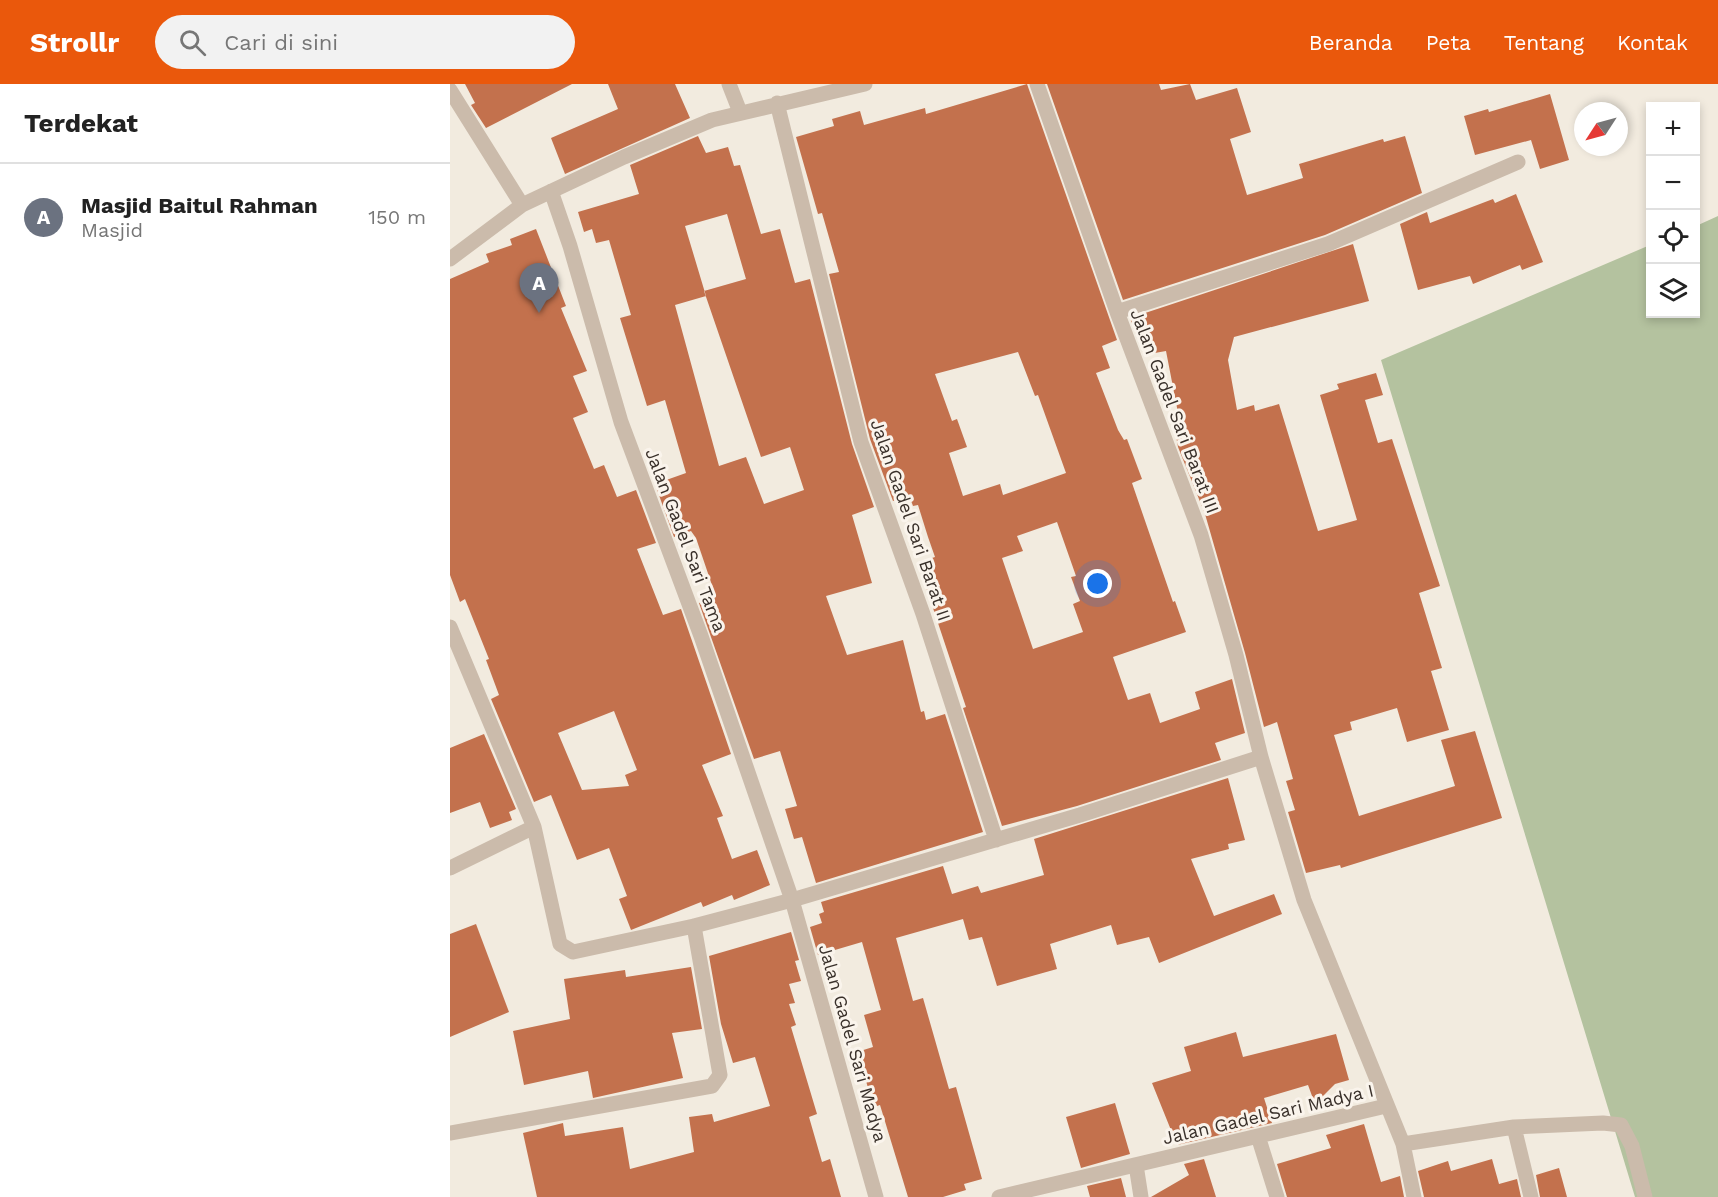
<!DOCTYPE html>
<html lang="id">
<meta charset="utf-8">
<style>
body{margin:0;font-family:"Work Sans",sans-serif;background:#f2f2f2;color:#222}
.controls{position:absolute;right:18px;top:18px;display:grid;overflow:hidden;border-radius:0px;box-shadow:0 3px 9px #0003}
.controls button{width:54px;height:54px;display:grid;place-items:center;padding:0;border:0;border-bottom:2px solid #e0e0e0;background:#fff;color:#222;font:30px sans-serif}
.compass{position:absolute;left:1124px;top:18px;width:54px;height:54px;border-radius:50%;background:#fff;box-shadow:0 3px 9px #0003;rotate:234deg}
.you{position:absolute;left:648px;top:500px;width:21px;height:21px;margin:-15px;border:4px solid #fff;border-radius:50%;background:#1a73e8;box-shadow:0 0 0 9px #1a73e833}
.badge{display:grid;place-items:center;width:39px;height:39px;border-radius:50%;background:#ea580c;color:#fff;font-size:20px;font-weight:700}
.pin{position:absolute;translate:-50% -50px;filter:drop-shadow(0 2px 3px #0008)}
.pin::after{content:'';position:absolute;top:32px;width:21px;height:18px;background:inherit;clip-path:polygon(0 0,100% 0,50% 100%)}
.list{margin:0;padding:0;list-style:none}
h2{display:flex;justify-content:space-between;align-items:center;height:78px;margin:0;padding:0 24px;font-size:26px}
h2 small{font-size:20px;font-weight:400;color:#767676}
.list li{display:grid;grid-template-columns:39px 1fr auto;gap:18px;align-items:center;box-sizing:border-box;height:108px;padding:0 24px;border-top:2px solid #e0e0e0}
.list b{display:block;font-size:22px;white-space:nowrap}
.list p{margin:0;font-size:20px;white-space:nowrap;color:#767676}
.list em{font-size:20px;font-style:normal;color:#767676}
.icon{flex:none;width:33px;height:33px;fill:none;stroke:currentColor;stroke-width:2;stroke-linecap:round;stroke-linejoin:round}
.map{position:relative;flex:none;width:1268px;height:1113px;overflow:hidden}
header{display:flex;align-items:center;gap:36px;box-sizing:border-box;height:84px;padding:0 30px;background:#ea580c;color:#fff}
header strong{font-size:28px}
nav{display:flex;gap:33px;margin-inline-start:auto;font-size:21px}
.search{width:420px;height:54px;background:#f2f2f2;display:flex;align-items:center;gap:15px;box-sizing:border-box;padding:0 21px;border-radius:33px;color:#767676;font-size:22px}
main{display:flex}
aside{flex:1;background:#fff}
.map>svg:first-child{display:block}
.green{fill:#b4c29f}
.building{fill:#c3714d;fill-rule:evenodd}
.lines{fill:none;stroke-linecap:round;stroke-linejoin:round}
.minor{stroke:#cbbbab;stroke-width:15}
.labels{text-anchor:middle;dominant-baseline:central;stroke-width:6;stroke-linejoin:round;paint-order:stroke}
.street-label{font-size:18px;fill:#39302a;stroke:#faf4ec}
</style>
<header>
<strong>Strollr</strong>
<div class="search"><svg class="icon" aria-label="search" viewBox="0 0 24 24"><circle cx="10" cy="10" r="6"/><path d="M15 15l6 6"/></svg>Cari di sini</div>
<nav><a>Beranda</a><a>Peta</a><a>Tentang</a><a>Kontak</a></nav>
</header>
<main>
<aside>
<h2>Terdekat<small></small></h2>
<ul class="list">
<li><span class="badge" style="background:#6b7280">A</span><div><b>Masjid Baitul Rahman</b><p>Masjid</p></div><em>150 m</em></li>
</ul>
</aside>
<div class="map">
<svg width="1268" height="1113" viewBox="0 0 1268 1113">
<rect width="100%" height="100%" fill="#f2ebdf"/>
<path class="green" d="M1268 132V1113H1185L931 276 1200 161V230H1246V142Z"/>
<path class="building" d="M15 0H122L36 44 21 21 25 19Z
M158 0H225L240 34 115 90 101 54 168 25Z
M577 0 667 256 652 262 660 284 646 289 668 346 674 356 677 355 692 395 682 399 723 518 725 517 736 548 663 573 678 616 700 609 710 639 750 625 745 608 782 595 795 649 765 659 771 676 627 722 552 742 513 624 516 623 470 485 482 482 479 475 485 473 478 453 468 421 463 422 459 411 443 417 420 355 379 190 389 188 372 129 368 130 346 53 384 42 382 35 410 27 414 41 475 24 476 30ZM568 268 585 312 588 311 616 389 553 411 550 400 513 412 499 369 517 363 507 335 502 337 485 290ZM607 438 626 492 621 493 630 517 623 520 633 548 583 565 552 474 573 467 567 452Z
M597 0H709L711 6 740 0 746 16 787 4 801 48 780 55 797 111 853 94 849 80 933 55 934 58 955 52 972 109 875 151 673 216Z
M1100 10 1119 76 1090 85 1081 56 1025 71 1014 32 1038 25 1039 28Z
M248 52 256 69 278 63 284 82 290 81 311 150 330 145 345 199 360 195 402 360 424 423 402 431 422 499 376 512 397 571 453 556 471 628 474 627 476 636 495 630 533 748 366 799 352 753 344 755 335 725 347 722 330 667 304 675 249 519 266 513 246 454 241 447 224 453 205 400 236 389 215 316 197 322 170 234 181 231 159 156 146 159 142 145 134 148 128 128 189 110 180 81ZM277 130 296 195 254 207 311 373 340 363 354 406 314 420 296 373 269 382 225 221 256 212 235 142Z
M1066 110 1093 178 1072 186 1070 181 1023 200 1020 192 968 206 950 140 977 128 980 139 1043 115 1045 119Z
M86 145 116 222 111 224 137 287 123 292 138 328 123 334 144 385 154 381 167 413 186 406 206 459 187 465 213 531 231 525 281 670 252 681 273 732 267 734 282 775 307 766 320 801 284 816 282 811 253 823 251 818 181 846 169 815 177 812 159 764 127 776 101 711 84 718 41 615 49 611 36 576 39 575 15 515 10 518 0 491V195L39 178 36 170 62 161 60 155ZM164 627 187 686 175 691 179 702 132 706 108 649Z
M903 160 919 217 784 253 778 276 787 326 804 321 805 327 829 320 868 447 907 436 870 311 889 305 887 300 926 289 933 311 915 316 928 359 942 355 990 502 969 509 992 584 981 587 999 646 957 658 947 624 900 638 902 646 884 651 909 732 1005 702 991 656 1025 647 1052 734 891 784 890 781 856 789 838 728 845 726 836 697 843 695 827 638 814 643 795 569 755 430 728 363 723 335 729 334 716 267 699 270 694 246 686 250 680 234Z
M34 650 66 725 59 728 62 736 40 744 30 718 0 729V664Z
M778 694 795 756 778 760 779 765 741 775 764 832 824 810 832 830 709 879 699 853 667 861 661 841 600 860 607 885 547 902 532 853 519 856 513 835 446 854 463 917 473 914 499 1005 506 1003 532 1095 514 1100 516 1106 493 1113H458L430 1021 424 1023 407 968 423 963 414 931 431 926 412 858 368 871 360 843 372 839 369 830 374 828 371 818 493 782 502 810 528 802 531 809 594 791 584 755Z
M26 840 59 928 0 953V850Z
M341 848 349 876 345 877 351 897 339 900 345 919 339 920 346 941 341 943 367 1030 359 1033 372 1078 380 1075 391 1113H87L73 1049 113 1039 115 1052 173 1043 180 1085 244 1068 239 1033 262 1030 264 1038 320 1022 305 973 283 979 271 940 259 872Z
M241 883 252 945 222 949 233 994 143 1014 138 987 74 1001 63 947 120 935 114 895 175 886 176 893Z
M786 948 793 973 886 950 899 996 885 1000 865 1020 858 1001 814 1014 822 1039 727 1061 702 999 741 987 734 963Z
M665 1019 680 1070 631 1084 616 1033Z
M914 1040 931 1098 950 1092 954 1113H837L827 1080 881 1064 876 1051Z
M754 1075 766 1113H701L739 1091 734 1080Z
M1042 1075 1049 1100 1067 1095 1071 1113H974L968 1087 998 1077 1001 1087Z
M1109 1084 1117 1113H1090L1086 1091Z
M671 1094 676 1113H640L637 1102Z"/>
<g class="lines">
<path class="minor" d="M279 0 290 28
M587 0 667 228 751 451 786 571 811 673 854 816 953 1060 1064 1043 1153 1039 1171 1041 1182 1062 1195 1113
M0 6 72 121
M327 19 411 358 473 530 546 756
M101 107 120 162 171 338 251 552 342 816 426 1113
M0 175 72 121 174 73 262 36 415 0
M667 228 878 160 1068 78
M0 543 84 743 110 860 123 868 244 842 342 816 630 731 811 673
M0 784 84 743
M1064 1043 1081 1113
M0 1049 262 1002 270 991 244 842
M808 1052 827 1113
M953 1060 964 1113
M686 1081 691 1113
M549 1113 936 1022"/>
</g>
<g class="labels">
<g class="street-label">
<text transform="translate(725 327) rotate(69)">Jalan Gadel Sari Barat III</text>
<text transform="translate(461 436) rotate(71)">Jalan Gadel Sari Barat II</text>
<text transform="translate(236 456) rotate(69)">Jalan Gadel Sari Tama</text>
<text transform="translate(403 959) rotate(74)">Jalan Gadel Sari Madya</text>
<text transform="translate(818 1030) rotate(-13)">Jalan Gadel Sari Madya I</text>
</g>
</g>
</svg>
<div class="controls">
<button>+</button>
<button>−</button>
<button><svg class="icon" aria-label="locate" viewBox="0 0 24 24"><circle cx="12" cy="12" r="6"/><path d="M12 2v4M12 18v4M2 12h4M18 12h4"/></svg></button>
<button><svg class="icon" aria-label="layers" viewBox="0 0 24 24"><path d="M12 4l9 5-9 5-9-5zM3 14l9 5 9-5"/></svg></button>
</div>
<svg class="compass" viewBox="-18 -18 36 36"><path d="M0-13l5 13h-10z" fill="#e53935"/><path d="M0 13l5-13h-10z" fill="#767676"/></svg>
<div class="you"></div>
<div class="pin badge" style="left:89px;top:229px;background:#6b7280">A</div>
</div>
</main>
